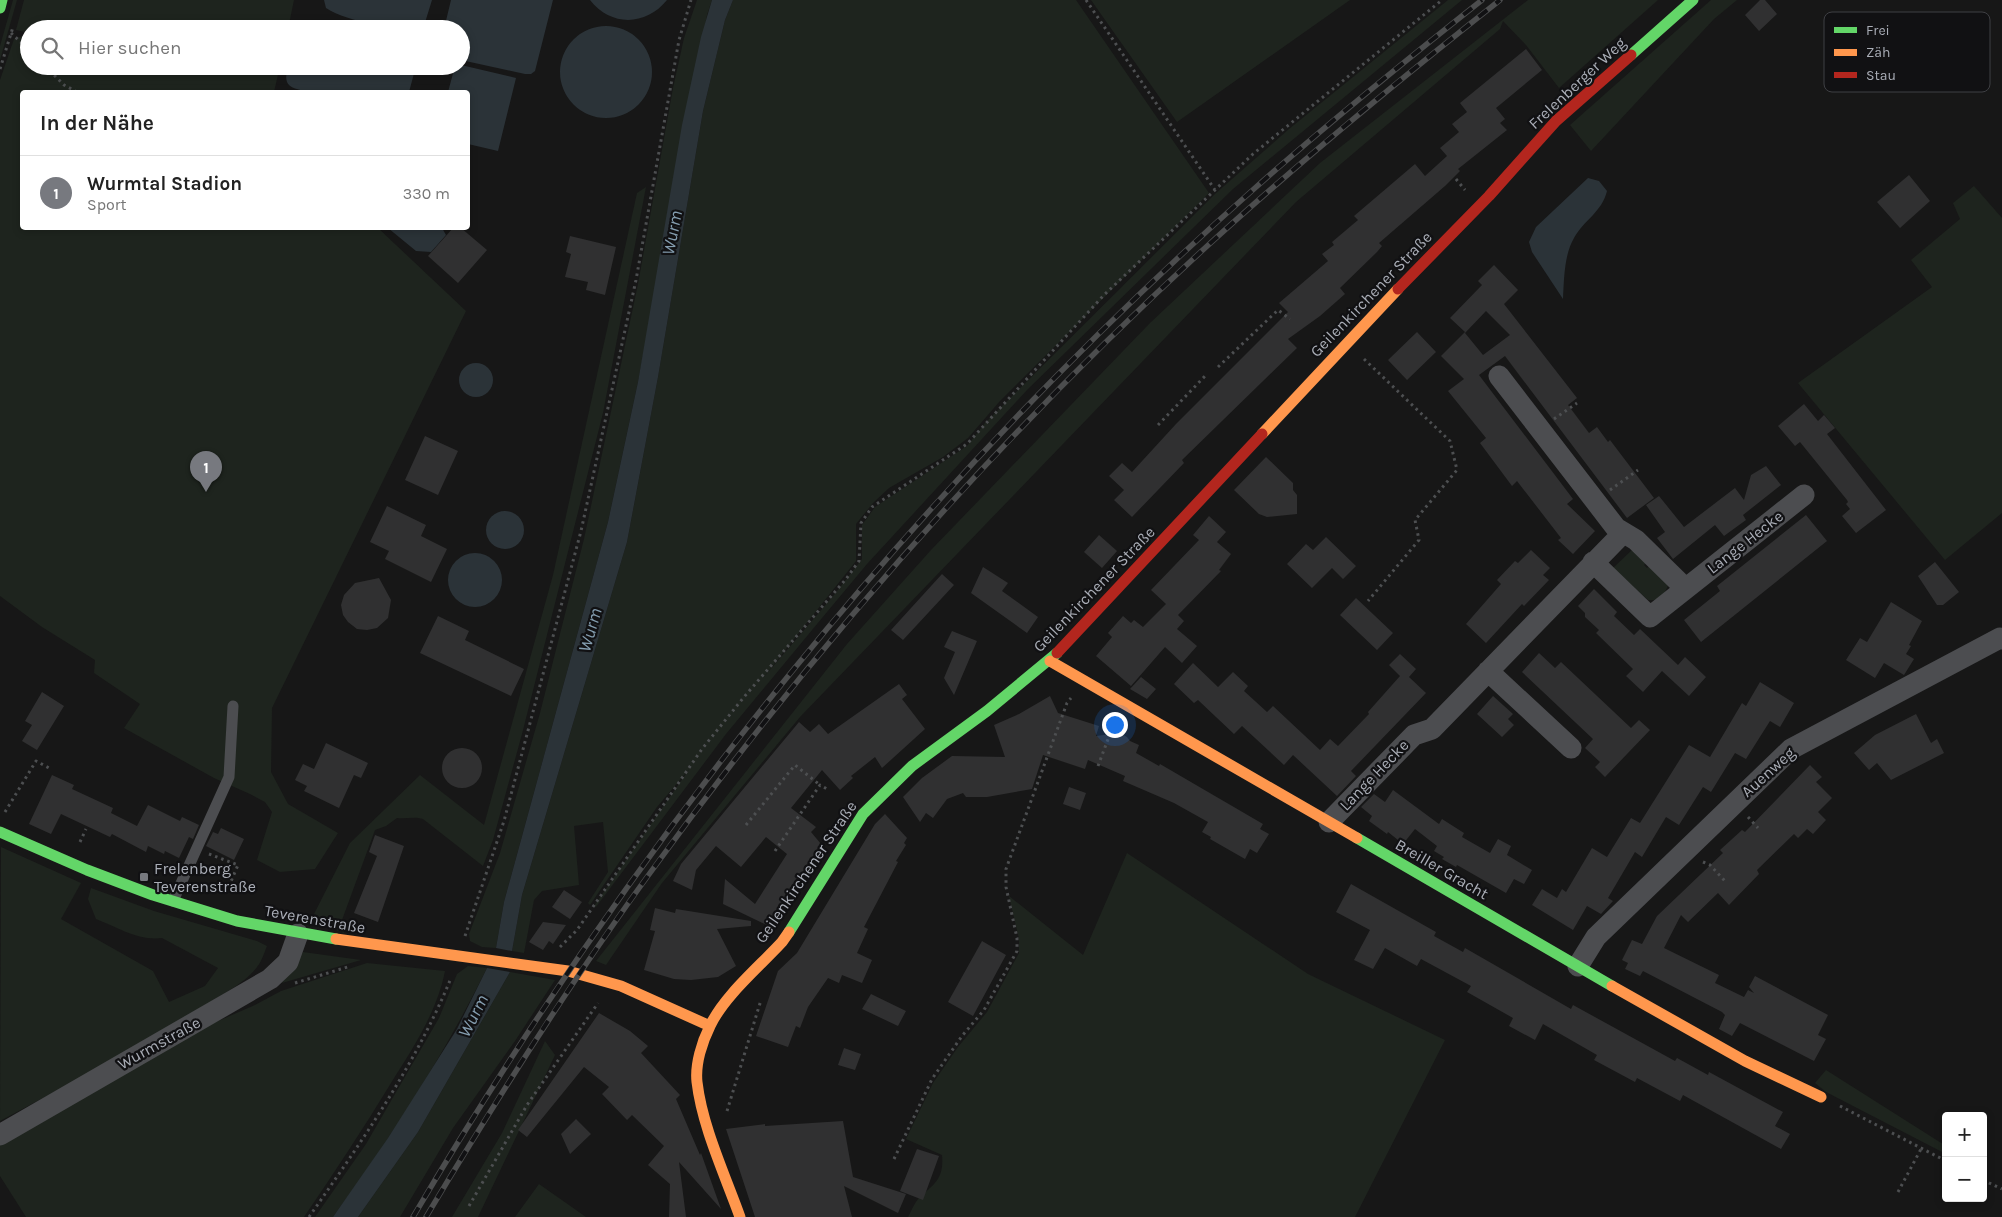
<!DOCTYPE html>
<html lang="de">
<meta charset="utf-8">
<style>
body{margin:0;font-family:Karla,sans-serif;background:#f2f2f2;color:#222}
.controls{position:absolute;right:15px;bottom:15px;display:grid;overflow:hidden;border-radius:5px;box-shadow:0 2px 8px #0003}
.controls button{width:45px;height:45px;display:grid;place-items:center;padding:0;border:0;border-bottom:1px solid #e0e0e0;background:#fff;color:#222;font:25px sans-serif}
.you{position:absolute;left:1114px;top:724px;width:18px;height:18px;margin:-12px;border:4px solid #fff;border-radius:50%;background:#1a73e8;box-shadow:0 0 0 8px #1a73e833}
.badge{display:grid;place-items:center;width:32px;height:32px;border-radius:50%;background:#77797f;color:#fff;font-size:16px;font-weight:700}
.pin{position:absolute;translate:-50% -41px;filter:drop-shadow(0 1px 2px #0008)}
.pin::after{content:'';position:absolute;top:26px;width:18px;height:15px;background:inherit;clip-path:polygon(0 0,100% 0,50% 100%)}
.list{margin:0;padding:0;list-style:none}
h2{display:flex;justify-content:space-between;align-items:center;height:65px;margin:0;padding:0 20px;font-size:21px}
h2 small{font-size:16px;font-weight:400;color:#767676}
.list li{display:grid;grid-template-columns:32px 1fr auto;gap:15px;align-items:center;box-sizing:border-box;height:75px;padding:0 20px;border-top:1px solid #e0e0e0}
.list b{display:block;font-size:19px;white-space:nowrap}
.list p{margin:0;font-size:16px;white-space:nowrap;color:#767676}
.list em{font-size:16px;font-style:normal;color:#767676}
.icon{flex:none;width:28px;height:28px;fill:none;stroke:currentColor;stroke-width:2;stroke-linecap:round;stroke-linejoin:round}
.map{position:relative;flex:none;width:2002px;height:1217px;overflow:hidden}
.search{position:absolute;background:#fff;box-shadow:0 2px 8px #0003;left:20px;top:20px;width:450px;height:55px;display:flex;align-items:center;gap:12px;box-sizing:border-box;padding:0 18px;border-radius:28px;color:#767676;font-size:19px}
.panel{position:absolute;background:#fff;box-shadow:0 2px 8px #0003;left:20px;top:90px;width:450px;height:140px;border-radius:5px}
.map>svg:first-child{display:block}
.green{fill:#1e241e}
.water{fill:#2b3338}
.building{fill:#303031;fill-rule:evenodd}
.lines{fill:none;stroke-linecap:round;stroke-linejoin:round}
.path{stroke:#4d4f51;stroke-width:3;stroke-dasharray:2.5 4;stroke-linecap:butt}
.lane{stroke:#4c4d50;stroke-width:11}
.street{stroke:#4c4d50;stroke-width:21}
.fast{stroke:#63d668;stroke-width:11}
.slow{stroke:#ff974d;stroke-width:11}
.jam{stroke:#b3261e;stroke-width:11}
.rail-casing{stroke:#4c4d4e;stroke-width:5.5}
.rail{stroke:#111113;stroke-width:4;stroke-dasharray:11;stroke-linecap:butt}
.poi-dot{fill:#77797f;stroke:#111113;stroke-width:2}
.labels{text-anchor:middle;dominant-baseline:central;stroke-width:4.5;stroke-linejoin:round;paint-order:stroke}
.street-label{font-size:16px;fill:#aaaeb7;stroke:#111113}
.poi-label{font-size:16px;fill:#aaaeb7;stroke:#111113;text-anchor:start}
.water-label{font-size:18px;font-style:italic;fill:#849daf;stroke:#111113}
.key{fill:#111113;stroke:#3f4044;stroke-width:1}
.key-label{font-size:14px;fill:#aaaeb7}
</style>
<div class="map">
<svg width="2002" height="1217" viewBox="0 0 2002 1217">
<rect width="100%" height="100%" fill="#171717"/>
<path class="green" d="M13 0H17L0 60V46Z
M24 0H294L288 29H29V33L16 30Z
M697 0H712L707 15 638 382 608 522 504 902 496 948 482 947 470 941 469 934 500 853 540 713 584 539 638 284 673 88 684 38Z
M733 0H1076L1209 193 1000 401 968 438 943 457 889 488 873 503 856 524V561L763 678 834 595 862 559V525L875 507 967 446 985 423 1216 193 1289 129 1448 0H1462L1233 189 1028 389 867 564 822 618 726 734 596 907 594 906 690 768 657 807 590 905 588 903 608 872 603 822 574 826 579 885 542 891 534 900 524 953 512 951 522 895 627 542 658 377 703 111 725 20Z
M1091 0H1350L1177 122Z
M1528 0H1658L1559 88 1526 45 1503 21 1500 29 1296 202 800 717 662 883 606 965 596 961 847 644 931 550 1150 323 1320 163Z
M1711 0H1737L1714 19 1591 151 1570 125Z
M23 36 29 38V66H280L274 92H22V228H378L466 311 272 708 271 772 288 804 338 833 315 869 280 872 257 860 272 812 265 802 250 794 214 778 124 728 140 704 94 673 95 660 42 627 0 596V80L14 39Z
M1974 186 2002 218V513L1945 560 1798 383 1932 287 1911 260 1960 219 1953 203Z
M646 187 603 413 522 734 493 840 483 866 423 819C415 816 406 819 397 818L386 826 375 830 342 920 344 933 326 926 314 914 350 843 420 775 484 825 553 575 637 193Z
M1633 549 1648 561 1644 565 1647 568 1652 564 1662 573 1668 586C1663 596 1660 601 1648 600L1613 568Z
M1 847 81 883 61 919 153 971 169 1002 205 986 218 968 162 938C138 941 117 927 96 919L88 899 91 888 154 911 257 941 267 946C264 953 262 961 257 967 245 984 220 995 203 1007L200 1014 0 1121Z
M1127 853 1308 974 1445 1040 1355 1217H908C912 1210 915 1201 921 1196 936 1183 944 1177 942 1155L906 1139 933 1083 958 1047 987 1012 1019 953V939L1009 896 1083 955Z
M303 952 361 960 282 983Z
M367 963 445 971C437 1012 413 1048 391 1083 363 1129 334 1173 304 1217H26L0 1176V1142L202 1028 255 1005 281 991Z
M468 966 487 968C444 1055 391 1138 333 1217H315L366 1144 439 1018 457 974Z
M510 972 555 980 515 1041 453 1128 400 1217H358L418 1132Z
M545 1041 555 1055 478 1217H452L502 1133Z
M1826 1070 1946 1146V1154L1826 1092 1815 1083Z
M539 1184 586 1217H515Z"/>
<path class="water" d="M324 0H432L423 29C396 29 349 23 326 8Z
M451 0H553L535 71 531 74H525L461 60V29H444Z
M590 0H667C646 26 611 27 590 0Z
M712 0H733L725 20 703 111 658 377 627 542 522 895 512 951 496 948 504 902 608 522 638 382 682 125 701 37Z
M560 72a46 46 0 1 1 92 0a46 46 0 1 1-92 0Z
M461 65 516 78 498 151 468 144V92H448L455 66Z
M288 66H416L409 92C387 93 302 98 289 85 284 80 287 72 288 66Z
M1588 178 1599 181 1607 191C1602 212 1584 220 1574 238 1564 255 1564 280 1563 299L1532 252 1529 242 1536 227Z
M388 228H442L446 235 431 252 416 251Z
M459 380a17 17 0 1 1 34 0a17 17 0 1 1-34 0Z
M486 530a19 19 0 1 1 38 0a19 19 0 1 1-38 0Z
M448 580a27 27 0 1 1 54 0a27 27 0 1 1-54 0Z
M487 968 510 972 418 1132 358 1217H333L388 1138 457 1029Z"/>
<path class="building" d="M1760 0H1765L1777 14 1759 31 1745 15Z
M1526 49 1542 70 1496 108 1505 119 1500 123 1507 130 1458 169 1460 171 1445 186 1379 243 1382 246 1377 252 1340 288 1345 294 1320 316 1288 339 1297 348 1182 460 1184 463 1132 517 1114 500 1124 490 1109 476 1122 463 1132 472 1176 424 1288 312 1279 303 1328 261 1322 254 1334 245 1332 242 1358 220 1354 216 1415 164 1425 176 1447 156 1440 148 1459 132 1452 124 1467 112 1460 103Z
M1909 175 1930 201 1900 228 1877 202Z
M453 228H461L487 250 458 283 428 256Z
M570 236 616 247 605 295 586 290 588 282 565 277 571 254 566 252Z
M1494 265 1518 290 1504 304 1577 398 1568 405 1589 433 1597 427 1608 442 1610 440 1654 498 1627 518 1505 356 1479 375 1573 499 1567 504 1595 531 1573 554 1558 540 1561 538 1517 481 1512 486 1480 443 1486 438 1448 391 1464 379 1441 356 1465 332 1450 318 1482 285 1478 281ZM1486 311 1510 335 1483 355 1465 333Z
M1417 332 1436 352 1407 380 1388 360Z
M1804 404 1818 421 1824 415 1835 428 1827 434 1886 510 1856 533 1842 516 1850 509 1846 504 1848 502 1847 500 1800 442 1795 446 1778 426Z
M425 436 458 451 438 495 405 480Z
M1266 457 1293 483V490L1297 495V514L1267 517 1259 514 1234 490Z
M1766 466 1781 485 1743 515 1746 520 1724 536 1715 525 1673 559 1657 538 1665 532 1646 505 1659 496 1684 527 1735 488 1744 500 1751 475Z
M387 506 426 525 421 536 447 549 431 582 385 559 389 551 370 542Z
M1806 515 1827 541 1701 642 1684 620 1720 591 1717 586Z
M1209 516 1226 532 1217 542 1231 554 1219 570 1221 571 1178 615 1184 621 1177 629 1197 646 1182 663 1165 647 1131 686 1096 656 1112 637 1108 633 1123 616 1131 623 1134 620 1143 627 1166 604 1151 590 1199 540 1193 535Z
M1099 535 1117 551 1102 568 1084 552Z
M1326 537 1356 566 1343 579 1332 568 1312 588 1287 564 1306 544 1313 550Z
M1531 550 1550 568 1543 575 1549 580 1524 606 1522 604 1486 643 1466 624 1501 584 1497 580 1515 561 1518 563Z
M1935 562 1959 592 1943 605H1937L1918 576Z
M983 567 1008 583 1002 591 1038 617 1027 633 971 593Z
M942 574 954 585 903 640 891 630Z
M379 578 391 600 388 618 377 628 367 630 357 629 348 622 343 615 341 605 344 595 355 583Z
M1594 589 1617 612 1614 616 1634 635 1640 629 1678 665 1685 657 1706 677 1689 696 1662 671 1643 692 1626 676 1633 669 1596 633 1599 630 1585 617V613L1578 606Z
M1356 598 1393 633 1377 650 1340 615Z
M1891 602 1922 621 1909 645 1911 646 1906 654 1914 659 1904 675 1884 663 1875 678 1846 660 1860 638 1867 642Z
M438 616 469 631 465 640 524 669 511 696 420 653Z
M952 631 977 641 954 695 944 678 955 652 944 647Z
M1539 653 1555 668 1561 662 1631 728 1639 720 1650 730 1605 777 1595 767 1600 762 1585 748 1593 739 1522 672Z
M1400 654 1416 669 1409 677 1426 693 1351 771 1356 776 1337 796 1293 755 1284 765 1242 726 1234 734 1198 700 1194 703 1174 684 1193 663 1218 687 1233 672 1248 686 1244 691 1267 712 1273 706 1320 750 1330 739 1338 746 1369 714 1368 712 1400 676 1389 665Z
M1141 677 1156 689 1147 699 1130 689Z
M1760 682 1794 703 1780 727 1770 721 1746 759 1735 753 1711 792 1703 787 1679 825 1666 817 1642 857 1635 852 1608 898 1613 901 1601 914 1587 906 1573 930 1532 905 1542 889 1557 898 1562 889 1566 892 1592 848 1607 857 1631 818 1640 823 1689 745 1710 757 1742 703 1746 706Z
M899 684 907 695 902 699 925 729 882 768 875 757 851 776 853 778 840 790 822 770 791 808 816 827 811 832 821 844 774 919 777 921 773 928 723 904 725 879 755 904 787 854 766 837 741 867 716 846 696 870 692 890 673 881 681 864 799 722 810 732 819 724 828 734Z
M42 692 64 706 37 750 22 741 32 725 25 721Z
M1050 696 1058 713 1099 726 1096 736 1120 733 1127 737 1130 741 1139 745 1136 753 1159 766 1160 764 1263 824 1260 829 1269 834 1257 853 1250 849 1245 859 1210 839 1211 837 1202 832 1208 822 1174 803 1123 781 1125 776 1088 760 1085 769 1043 755 1032 789 987 797H966L963 793 947 799 933 818 926 813 920 822 903 797 922 778 952 756 1005 757 994 725 1019 714Z
M1493 696 1513 714 1508 719 1514 725 1502 737 1477 714Z
M1916 714 1931 743 1937 739 1944 753 1891 780 1877 763 1869 770 1854 753 1875 735Z
M326 743 368 763 361 778 354 775 339 808 304 791 307 786 295 780 303 764 314 769Z
M442 768a20 20 0 1 1 40 0a20 20 0 1 1-40 0Z
M1810 765 1822 777 1816 782 1832 798 1818 812 1826 820 1813 834 1807 829 1798 838 1794 834 1757 870 1759 874 1729 905 1718 893 1688 922 1681 915 1664 948 1719 975 1715 983 1744 997 1748 990 1754 993 1749 987 1755 976 1828 1015 1818 1035 1826 1039 1814 1061 1740 1023 1732 1036 1719 1029 1725 1015 1722 1012 1643 971 1640 976 1625 969 1628 963 1622 960 1632 940 1642 944 1657 916 1723 853 1720 850 1742 830 1745 832Z
M52 775 74 785 72 789 113 808 111 813 137 826 148 805 180 821 182 817 199 825 193 839 189 837 179 858 165 851 164 854 148 846 146 852 112 834 110 837 61 814 51 834 29 824Z
M1069 787 1086 793 1080 810 1063 804Z
M1393 790 1439 824 1442 819 1464 833 1462 837 1490 853 1498 839 1511 846 1507 855 1532 870 1524 884 1514 879 1506 893 1457 865 1456 867 1442 859 1444 857 1434 851 1437 846 1415 829 1403 844 1388 832 1387 834 1369 821 1372 816 1361 807 1374 794 1385 802Z
M885 814 907 838 904 843 906 845 896 861 898 862 864 927 868 929 857 953 872 960 862 983 842 975 839 983 828 978 808 1007 800 1028 796 1026 788 1047 756 1036 778 971 797 953 875 824Z
M221 828 244 839 234 860 206 846 213 832 218 834Z
M375 835 404 846 378 922 354 913 377 856 369 852Z
M1351 884 1436 932 1434 936 1463 952 1465 948 1571 1009 1573 1005 1675 1061 1677 1058 1708 1075 1709 1072 1783 1112 1775 1126 1790 1134 1781 1149 1683 1095 1680 1101 1637 1078 1635 1082 1594 1060 1597 1055 1543 1024 1535 1040 1509 1026 1513 1018 1467 992 1471 986 1421 959 1417 966 1385 948 1373 969 1354 960 1370 930 1336 912Z
M564 890 582 902 570 919 552 907Z
M655 908 675 913 676 909 751 921V926L717 929 736 966 718 977 691 980 674 979 644 970 655 931 650 930Z
M543 922 566 925 553 944 549 941 543 950 529 942Z
M982 941 1006 955 973 1016 948 1002Z
M871 994 906 1011 898 1026 862 1009Z
M599 1013 630 1031 648 1046 641 1053 680 1095 676 1099 700 1155 701 1153 721 1209 679 1162 686 1217H669L670 1184 648 1165 664 1146 632 1115 627 1120 602 1094 609 1087 584 1067 527 1137 518 1130Z
M844 1048 861 1054 855 1070 838 1065Z
M576 1119 591 1134 570 1154 561 1134Z
M843 1121 853 1177 906 1194 898 1213 844 1186 852 1217H755L726 1129 765 1124V1126Z
M917 1149 939 1156 923 1200 900 1191Z"/>
<g class="lines">
<path class="path" d="M1086 0 1215 190
M11 33 29 50
M45 66 64 85 77 92
M0 69 13 27
M1456 179 1465 190
M1364 359 1450 441 1457 470 1415 520 1419 540 1368 601
M1218 367 1278 310 1290 319
M1554 419 1577 403
M1158 425 1207 374
M1610 490 1638 470
M1098 766 1114 723
M5 812 36 761 51 769
M1748 817 1758 828
M746 825 795 765 820 785
M80 842 86 829
M775 851 820 785 827 789
M209 854 238 865 225 895
M1703 862 1710 865 1725 881
M465 936 504 821 581 531 636 280 679 40 691 0
M560 947 577 930 702 749 744 697 846 579 859 561 861 523 872 507 967 444 1104 295 1253 154 1442 0
M295 983 351 966
M1840 1106 1946 1161
M727 1111 761 1000
M894 1159 932 1079 962 1036 984 1010 1017 951V938L1006 887V869L1067 703 1071 698
M1983 1180 2002 1189
M1898 1192 1921 1149
M469 1206 527 1105 598 1003
M309 1217C362 1141 416 1064 451 978"/>
<path class="lane" d="M173 901 229 777 233 706"/>
<path class="street" d="M1499 376 1616 528 1636 540 1685 588
M1593 562 1650 617 1804 495
M1488 671 1571 748
M1329 822 1414 735 1432 729 1622 534
M1578 966 1596 937 1791 749 2000 638 2002 639
M0 1135 270 979 288 962 298 934"/>
<path class="fast" d="M0 8 2 0
M1631 55 1693 0
M0 832 87 870 153 895 237 921 336 939
M1357 838 1612 986
M789 932 863 814 912 766 987 711 1057 653"/>
<path class="slow" d="M1262 434 1398 289
M1050 661 1357 838
M336 939 568 971 621 986 710 1026
M1612 986 1745 1061 1821 1097
M740 1217C725 1175 702 1126 697 1082 695 1064 702 1042 710 1026 724 996 759 967 782 942L789 932"/>
<path class="jam" d="M1398 289 1489 196 1556 121 1631 55
M1057 653 1262 434"/>
<g class="rail-casing">
<path id="rail" d="M413 1217C639 834 921 483 1255 188 1328 123 1405 61 1482 0
M426 1217C496 1100 569 984 650 873 813 648 1000 436 1205 248 1300 161 1399 80 1500 0"/>
</g>
<use href="#rail" class="rail"/>
</g>
<rect class="poi-dot" x="139" y="872" width="10" height="10" rx="2.5"/>
<g class="labels">
<g class="street-label">
<text transform="translate(1577 83) rotate(-43)">Frelenberger Weg</text>
<text transform="translate(1371 294) rotate(-46)">Geilenkirchener Straße</text>
<text transform="translate(1745 542) rotate(-38)">Lange Hecke</text>
<text transform="translate(1094 589) rotate(-46)">Geilenkirchener Straße</text>
<text transform="translate(1768 772) rotate(-42)">Auenweg</text>
<text transform="translate(1374 775) rotate(-46)">Lange Hecke</text>
<text transform="translate(1442 869) rotate(30)">Breiller Gracht</text>
<text transform="translate(806 872) rotate(-56)">Geilenkirchener Straße</text>
<text transform="translate(315 919) rotate(10)">Teverenstraße</text>
<text transform="translate(159 1043) rotate(-29)">Wurmstraße</text>
</g>
<g class="poi-label">
<text x="154" y="868">Frelenberg<tspan x="154" dy="18">Teverenstraße</tspan></text>
</g>
<g class="water-label">
<text transform="translate(672 233) rotate(-79)">Wurm</text>
<text transform="translate(590 630) rotate(-74)">Wurm</text>
<text transform="translate(473 1016) rotate(-63)">Wurm</text>
</g>
</g>
<rect x="1824" y="12" width="166" height="80" rx="8" class="key"/>
<rect x="1834" y="27" width="23" height="6" fill="#63d668"/>
<rect x="1834" y="49" width="23" height="7" fill="#ff974d"/>
<rect x="1834" y="72" width="23" height="6" fill="#b3261e"/>
<g class="key-label">
<text x="1866" y="35">Frei</text>
<text x="1866" y="57">Zäh</text>
<text x="1866" y="80">Stau</text>
</g>
</svg>
<div class="controls">
<button>+</button>
<button>−</button>
</div>
<div class="you"></div>
<div class="pin badge" style="left:206px;top:492px">1</div>
<div class="search"><svg class="icon" aria-label="search" viewBox="0 0 24 24"><circle cx="10" cy="10" r="6"/><path d="M15 15l6 6"/></svg>Hier suchen</div>
<section class="panel">
<h2>In der Nähe<small></small></h2>
<ul class="list">
<li><span class="badge">1</span><div><b>Wurmtal Stadion</b><p>Sport</p></div><em>330 m</em></li>
</ul>
</section>
</div>
